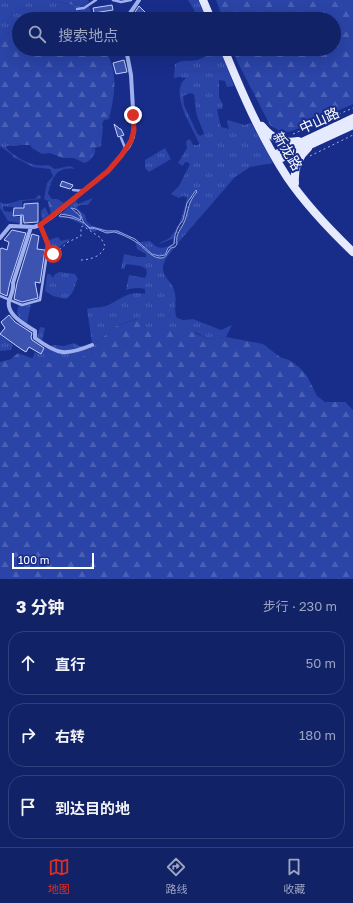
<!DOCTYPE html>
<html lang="zh">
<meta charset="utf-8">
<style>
body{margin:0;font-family:"Golos Text","Noto Sans SC",sans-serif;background:#1b2a6d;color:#f1f3f6}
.scale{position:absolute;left:12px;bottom:10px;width:82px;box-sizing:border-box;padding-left:4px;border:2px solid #fff;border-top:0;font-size:11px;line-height:14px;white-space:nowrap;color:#fff;-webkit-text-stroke:3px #182d89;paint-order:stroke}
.stop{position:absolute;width:12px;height:12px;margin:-9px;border:3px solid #d93025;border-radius:50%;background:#fff}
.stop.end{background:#d93025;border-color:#fff;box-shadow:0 1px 4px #0008}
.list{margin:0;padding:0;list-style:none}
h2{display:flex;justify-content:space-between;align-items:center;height:52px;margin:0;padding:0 16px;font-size:17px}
h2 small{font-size:13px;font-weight:400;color:#9ca4c0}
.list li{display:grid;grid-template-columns:26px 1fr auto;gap:12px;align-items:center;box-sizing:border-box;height:64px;margin:0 8px 8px;padding:0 8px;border:1px solid #313f7b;border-radius:16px}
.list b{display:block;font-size:15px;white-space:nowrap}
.list em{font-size:13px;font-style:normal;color:#9ca4c0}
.icon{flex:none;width:22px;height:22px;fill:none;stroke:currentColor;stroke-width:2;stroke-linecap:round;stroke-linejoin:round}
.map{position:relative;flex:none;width:353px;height:579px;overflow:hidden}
.search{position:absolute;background:#122267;box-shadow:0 4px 16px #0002;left:12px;right:12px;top:12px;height:44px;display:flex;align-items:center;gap:10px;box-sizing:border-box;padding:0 14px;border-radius:22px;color:#9ca4c0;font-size:15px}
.sheet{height:268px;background:#122267}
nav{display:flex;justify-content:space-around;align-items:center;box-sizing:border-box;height:56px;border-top:1px solid #313f7b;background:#122267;font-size:11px;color:#9ca4c0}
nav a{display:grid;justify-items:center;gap:2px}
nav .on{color:#d93025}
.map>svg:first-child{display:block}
.grass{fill:url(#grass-tufts);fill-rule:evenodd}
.forest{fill:url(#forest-firs)}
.water{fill:url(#water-rules);stroke:#92a7f0}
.building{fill:#3c53b0;stroke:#c5d0fa}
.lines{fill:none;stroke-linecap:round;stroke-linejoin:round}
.path{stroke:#a0b0ee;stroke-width:1;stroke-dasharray:2 3;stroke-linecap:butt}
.lane{stroke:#a0b0ee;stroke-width:2.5}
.street{stroke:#a0b0ee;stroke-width:4}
.primary{stroke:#e6eaff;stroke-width:8}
.route{stroke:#d93025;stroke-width:5}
.labels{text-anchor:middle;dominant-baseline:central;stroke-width:4;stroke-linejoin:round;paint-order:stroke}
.street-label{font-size:14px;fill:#fff;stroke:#182d89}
</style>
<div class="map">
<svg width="353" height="579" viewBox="0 0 353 579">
<defs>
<pattern id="grass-tufts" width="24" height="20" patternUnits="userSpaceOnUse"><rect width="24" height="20" fill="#2a44a7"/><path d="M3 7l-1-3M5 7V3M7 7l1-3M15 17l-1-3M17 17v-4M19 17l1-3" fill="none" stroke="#4a60b4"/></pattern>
<pattern id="forest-firs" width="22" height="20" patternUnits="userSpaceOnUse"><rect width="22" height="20" fill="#2a44a7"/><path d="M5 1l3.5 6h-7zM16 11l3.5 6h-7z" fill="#4a60b4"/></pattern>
<pattern id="water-rules" width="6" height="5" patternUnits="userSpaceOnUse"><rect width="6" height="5" fill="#1f2f74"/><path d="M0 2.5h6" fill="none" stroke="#414e89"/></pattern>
</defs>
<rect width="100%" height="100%" fill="#182d89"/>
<path class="grass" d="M0 0H50L78 6 83 5 88 0 89 2 83 7 76 8 75 9 79 11 89 6 92 16 91 19H19V27L7 34 0 42Z
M188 0H201L207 19H197L194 10Z
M197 49H220L234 86 227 87 225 81 219 80V97L223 105 222 109H218L217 110 221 127 229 129 227 122 228 120 244 125 251 123 273 163 250 167 235 177 177 244C175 233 182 229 185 220 189 209 188 202 197 192L195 191 187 203 183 220 178 227 175 235 174 244 167 249 164 255C153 258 146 249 139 242L150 241C158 250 163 249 173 244V239H172L159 244C163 240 169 240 172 235 180 226 185 208 187 197L183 196 179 198 171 194 179 186 190 164 187 162 184 163 183 166 178 163 187 148 186 141 190 139 193 145H198L199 143C193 128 168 92 186 78L179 77 174 78 175 64C184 58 195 64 206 56ZM190 93 194 94C195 100 195 106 196 111 197 119 202 126 204 134L200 136 197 133 184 105 183 96Z
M101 124 103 127 101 146 95 148C96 155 91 161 84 163L80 161 87 160 101 138 99 130Z
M0 132H8L20 145 16 146H7L6 147 8 150C19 159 33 168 48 165L55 169 70 166 74 168V169C56 166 51 180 48 194L52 199 48 201 44 199 47 183 53 176 50 169 33 167 20 160 14 158 11 154 0 146Z
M165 148 171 159 149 172 145 168V160Z
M39 195 41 197 40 199 22 201V208L3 206 4 211 10 212 12 210V217H19V223L8 221 0 208V202L4 204 11 203 21 200 35 199Z
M78 198 76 202 78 204 93 198 88 205H80L77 207V208L85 215 87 222 92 226 108 230H118L132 238 117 231H106L92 227 90 228C83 222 81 212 73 208L71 209 80 216 81 220 72 216 61 214Z
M45 207 49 215 42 220 41 211Z
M59 216 74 218 82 222 90 229 93 228 97 230 94 232C88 229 83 224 77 222 74 221 71 219 68 218 64 218 61 219 58 217Z
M58 237 61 241 69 239V241C61 243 58 251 50 254V244L49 240Z
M135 241C144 248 151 259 163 258 167 254 168 247 175 247 166 258 157 267 168 280 172 284 174 288 175 294 177 302 173 310 177 318L183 320 193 319 221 330 232 325 226 337 208 339 197 333 174 328H146L137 319 116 326 95 344 91 353C79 358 64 366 51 364 44 363 38 360 32 359L35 352 41 355 45 347C60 359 77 351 93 346L94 344 92 343 87 309C93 307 100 308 106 306 121 300 128 290 145 294V289C139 287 132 288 126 290L129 275 145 278 147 273 146 269 141 266 126 264 124 269H121L124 254 137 257H146V254L137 249Z
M59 272 75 274 78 279C73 287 76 292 66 299L53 296 45 291 47 274H50L53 278 54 275Z
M31 304 27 323C18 317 15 315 19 305L24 306Z
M40 327 45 328 42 341 37 337Z
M0 335 13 345 11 350 0 351Z
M74 343 79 346H85C71 351 63 353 50 346L55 345 64 346Z"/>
<path class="forest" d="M50 0H88L83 5 78 6Z
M216 0H353V104L292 131C283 133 277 130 270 125L237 61 233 49H334V19H223Z
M19 27V49H104C119 71 115 94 109 119L104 120 99 130 101 138 99 146 94 148 87 161H80L74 158H63L50 153 42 154 32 148 30 145H20L8 132H0V42L7 34Z
M52 199H57L64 203 56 211 51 214 48 202V201Z
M138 319 146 328H174L186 329 208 339 226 337 263 344 280 357 289 360 299 367 307 376 317 396 325 402H345L353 410V579H0V362L11 359 18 353C50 366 59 367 91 353L95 344 116 326Z"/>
<path class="water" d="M196 190 197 192C188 202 189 209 185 220 182 229 175 233 177 244L175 247C166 247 169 260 159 258 149 256 144 247 136 242 132 239 119 233 114 232 112 232 109 233 107 233 102 232 96 227 90 229 88 227 85 223 82 222 75 218 67 217 59 216L61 214 72 216 81 220 80 216 71 208C80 209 80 214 83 221 84 224 88 226 90 228L92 227 106 231H117L135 239 152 254 159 256 165 255 168 248 174 244 175 235 178 227 183 220 187 203Z"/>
<path class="building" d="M112 5 113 10 94 13 93 8Z
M139 6 147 14 142 19 135 12Z
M124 60 127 72 116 74 113 63Z
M114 124 120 129H121L124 135 118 137Z
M62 181 73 185 72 187 70 189 60 186Z
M38 203V222L24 223 23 215 13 216 14 208H24V204Z
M12 230 26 233 10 282 7 296 0 293V249L2 248 7 250 9 242 4 240Z
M32 234 39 236 37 249 45 250 40 283 35 282 38 298 22 302 14 299 17 283Z
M9 315 15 322 32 333 31 337 32 340 44 348 41 354 29 347 26 352 21 349 0 334 5 328 1 322Z"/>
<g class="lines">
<path class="path" d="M293 134 353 108
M310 156 353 135
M51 254 57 252 68 242 81 236V227L83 226 101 238 105 246C102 257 89 260 80 260"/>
<path class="lane" d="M113 0 121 2 131 0
M77 9 84 8 96 0
M121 138 126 150
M73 190 83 191
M21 217V226
M0 296 22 305 40 300 48 247 40 225"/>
<path class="street" d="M126 19 139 0
M31 227 13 283C14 289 11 295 9 301 6 315 26 325 35 331V338C58 355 65 356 92 345
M0 238 10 226 34 227 40 225 53 216 108 171 129 146 133 137 134 126 131 75 126 49"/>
<path class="primary" d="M203 0 211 19
M224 49C242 93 261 137 287 177 306 205 329 229 353 252
M262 126C272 138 282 144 298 141
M274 155 353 118
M277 160 353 125
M295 183C294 170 298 157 308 148"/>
</g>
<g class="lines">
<path class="route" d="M53 254 47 256 48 244 40 225 52 216 92 184 108 171 121 156 131 141 134 130 133 115"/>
</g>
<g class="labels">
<g class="street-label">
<text transform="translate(319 120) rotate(-25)">中山路</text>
<text transform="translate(288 151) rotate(59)">新龙路</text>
</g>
</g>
</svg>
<div class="scale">100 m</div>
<div class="stop" style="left:53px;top:254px"></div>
<div class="stop end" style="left:133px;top:115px"></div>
<div class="search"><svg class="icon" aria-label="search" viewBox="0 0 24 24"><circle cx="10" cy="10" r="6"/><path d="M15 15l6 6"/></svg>搜索地点</div>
</div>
<section class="sheet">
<h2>3 分钟<small>步行 · 230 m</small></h2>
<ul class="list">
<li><svg class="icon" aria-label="ahead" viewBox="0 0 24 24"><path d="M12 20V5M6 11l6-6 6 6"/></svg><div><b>直行</b></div><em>50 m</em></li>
<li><svg class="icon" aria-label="right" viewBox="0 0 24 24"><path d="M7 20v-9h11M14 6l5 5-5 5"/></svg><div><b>右转</b></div><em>180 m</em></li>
<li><svg class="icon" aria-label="arrive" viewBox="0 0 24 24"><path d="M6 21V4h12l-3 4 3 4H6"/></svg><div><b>到达目的地</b></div></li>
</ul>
</section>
<nav>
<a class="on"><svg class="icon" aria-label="map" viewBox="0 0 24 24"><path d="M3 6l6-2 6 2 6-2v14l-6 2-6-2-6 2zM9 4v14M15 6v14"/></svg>地图</a>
<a><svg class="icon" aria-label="directions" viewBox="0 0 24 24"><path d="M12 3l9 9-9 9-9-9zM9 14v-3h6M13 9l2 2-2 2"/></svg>路线</a>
<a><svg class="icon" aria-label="saved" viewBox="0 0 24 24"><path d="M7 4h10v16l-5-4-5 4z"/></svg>收藏</a>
</nav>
